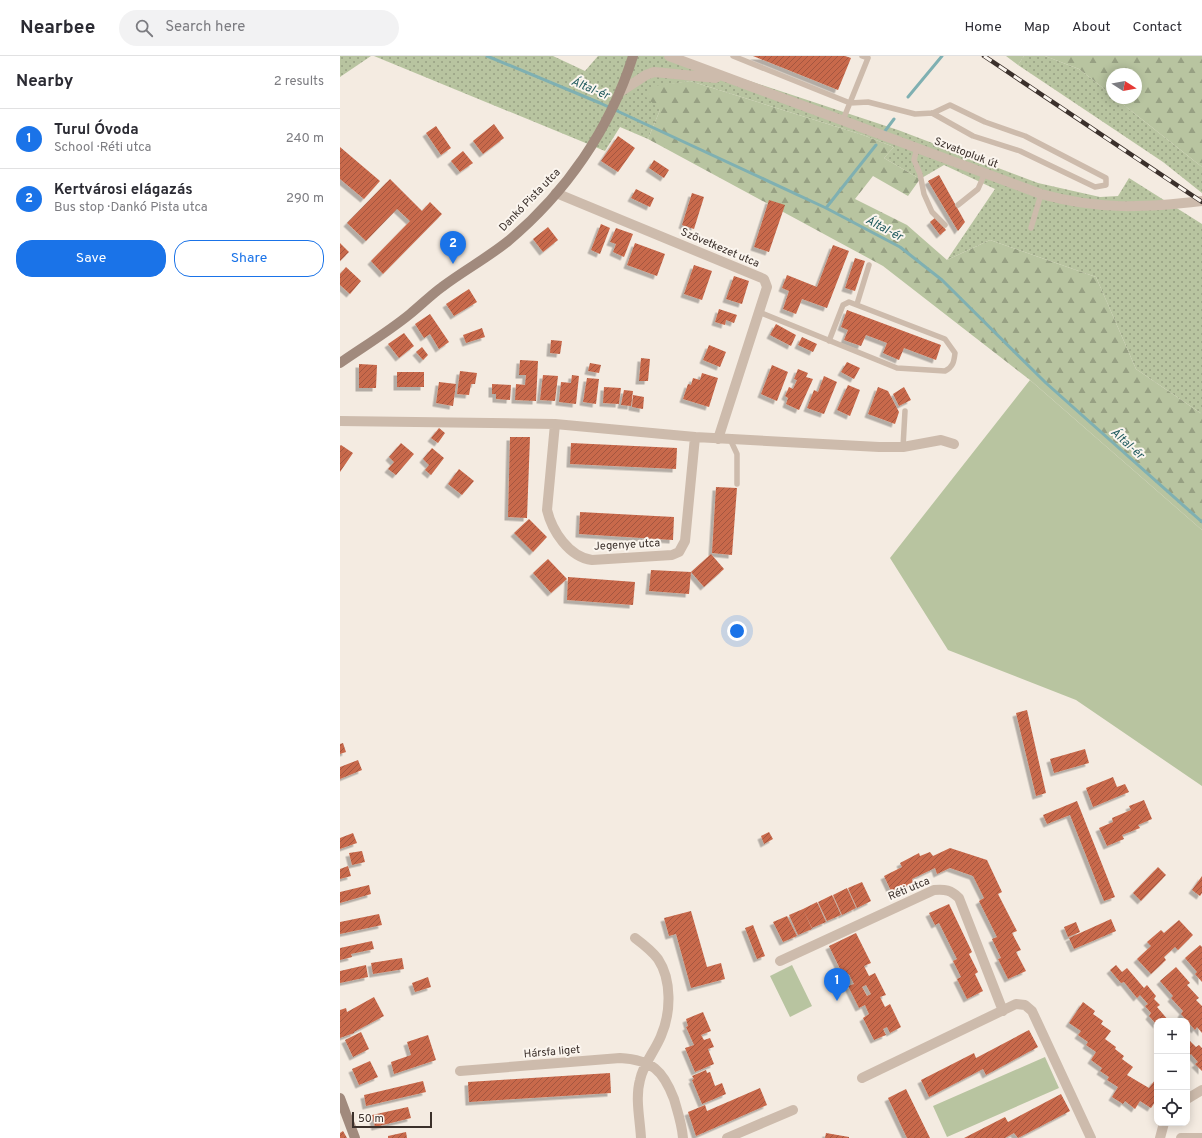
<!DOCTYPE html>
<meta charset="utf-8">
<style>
body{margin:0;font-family:Overpass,sans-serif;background:#f2f2f3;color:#2b2b33}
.controls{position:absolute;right:12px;bottom:12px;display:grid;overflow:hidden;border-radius:8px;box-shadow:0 2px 10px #0003}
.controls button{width:36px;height:36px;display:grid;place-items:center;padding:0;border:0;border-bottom:1px solid #e1e1e2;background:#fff;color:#2b2b33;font:20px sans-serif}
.compass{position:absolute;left:766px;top:12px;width:36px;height:36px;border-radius:50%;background:#fff;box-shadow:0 2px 10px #0003;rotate:101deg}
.scale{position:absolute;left:12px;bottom:10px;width:80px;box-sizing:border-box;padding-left:4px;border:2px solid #3b302b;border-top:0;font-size:11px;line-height:14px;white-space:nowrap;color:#3b302b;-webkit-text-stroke:3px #fbf5ee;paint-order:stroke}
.you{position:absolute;left:397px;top:575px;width:14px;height:14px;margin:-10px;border:3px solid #fff;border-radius:50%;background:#1a73e8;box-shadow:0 0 0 6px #1a73e833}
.badge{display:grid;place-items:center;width:26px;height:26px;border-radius:50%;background:#1a73e8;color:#fff;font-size:13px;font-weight:700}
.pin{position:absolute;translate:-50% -33px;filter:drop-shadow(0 1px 2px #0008)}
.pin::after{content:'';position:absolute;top:21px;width:14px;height:12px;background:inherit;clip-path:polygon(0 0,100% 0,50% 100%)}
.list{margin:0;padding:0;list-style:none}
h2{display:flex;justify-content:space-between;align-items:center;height:52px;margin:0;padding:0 16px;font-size:17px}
h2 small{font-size:13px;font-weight:400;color:#7c7c81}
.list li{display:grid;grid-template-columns:26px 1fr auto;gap:12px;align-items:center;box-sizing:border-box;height:60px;padding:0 16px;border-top:1px solid #e1e1e2}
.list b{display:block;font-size:15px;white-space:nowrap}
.list p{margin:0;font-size:13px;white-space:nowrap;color:#7c7c81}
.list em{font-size:13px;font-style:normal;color:#7c7c81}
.actions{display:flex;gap:8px;padding:12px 16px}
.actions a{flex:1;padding:9px 0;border:1px solid #1a73e8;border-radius:16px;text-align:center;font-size:14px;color:#1a73e8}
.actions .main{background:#1a73e8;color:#fff}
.icon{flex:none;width:22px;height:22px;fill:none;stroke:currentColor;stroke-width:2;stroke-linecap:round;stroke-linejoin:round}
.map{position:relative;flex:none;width:862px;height:1082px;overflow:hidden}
header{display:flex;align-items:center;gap:24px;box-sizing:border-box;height:56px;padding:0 20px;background:#fff;border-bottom:1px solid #e1e1e2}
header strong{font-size:19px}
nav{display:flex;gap:22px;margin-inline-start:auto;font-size:14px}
.search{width:280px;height:36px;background:#f2f2f3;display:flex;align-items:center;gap:10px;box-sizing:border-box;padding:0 14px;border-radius:22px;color:#7c7c81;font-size:15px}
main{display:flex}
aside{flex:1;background:#fff}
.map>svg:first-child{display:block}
.grass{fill:url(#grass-dots)}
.forest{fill:url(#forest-firs)}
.green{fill:#b8c4a0}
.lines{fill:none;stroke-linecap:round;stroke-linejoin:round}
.stream{stroke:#7fb0b2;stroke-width:3}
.building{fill:url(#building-hatch);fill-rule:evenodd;filter:url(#shadow)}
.lane{stroke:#cdbbac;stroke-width:5.5}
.street{stroke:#cdbbac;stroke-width:10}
.secondary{stroke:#a18a7d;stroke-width:10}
.rail-casing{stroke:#3b302b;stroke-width:4.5}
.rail{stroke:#fbf5ee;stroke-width:3;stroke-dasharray:9;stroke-linecap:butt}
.labels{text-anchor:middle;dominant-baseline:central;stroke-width:4;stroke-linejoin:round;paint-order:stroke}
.street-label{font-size:11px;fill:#3b302b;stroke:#fbf5ee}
.water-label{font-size:12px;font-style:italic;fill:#1f5a5e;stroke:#fbf5ee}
</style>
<header>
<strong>Nearbee</strong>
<div class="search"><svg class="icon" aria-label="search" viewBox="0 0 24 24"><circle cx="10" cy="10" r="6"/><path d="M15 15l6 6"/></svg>Search here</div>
<nav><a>Home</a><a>Map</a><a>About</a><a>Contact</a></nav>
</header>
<main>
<aside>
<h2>Nearby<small>2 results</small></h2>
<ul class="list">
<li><span class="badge">1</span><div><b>Turul Óvoda</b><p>School · Réti utca</p></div><em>240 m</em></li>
<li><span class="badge">2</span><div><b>Kertvárosi elágazás</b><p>Bus stop · Dankó Pista utca</p></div><em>290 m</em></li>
</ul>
<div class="actions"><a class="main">Save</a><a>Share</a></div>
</aside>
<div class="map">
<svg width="862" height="1082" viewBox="0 0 862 1082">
<defs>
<pattern id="grass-dots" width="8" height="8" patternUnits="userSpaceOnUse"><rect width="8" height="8" fill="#b8c4a0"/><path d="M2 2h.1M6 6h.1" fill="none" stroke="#97a083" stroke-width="1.8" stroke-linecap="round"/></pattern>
<pattern id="forest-firs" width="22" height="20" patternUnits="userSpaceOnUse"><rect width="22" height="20" fill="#b8c4a0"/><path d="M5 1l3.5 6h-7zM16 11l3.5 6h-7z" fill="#97a083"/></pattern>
<pattern id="building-hatch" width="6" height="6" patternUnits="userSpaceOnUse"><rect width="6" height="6" fill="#c8694b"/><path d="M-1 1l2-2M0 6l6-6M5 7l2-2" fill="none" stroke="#a4573f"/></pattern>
<filter id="shadow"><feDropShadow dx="-3.5" dy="3.5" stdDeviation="0" flood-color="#0004"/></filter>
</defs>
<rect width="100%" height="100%" fill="#f4ebe1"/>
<path class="grass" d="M0 0H31L0 21Z
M34 0H213L245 15 258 0H334L558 74 698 127 760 141 778 140 789 122 862 168V358L796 313 756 221 650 184 607 204 655 133 604 109 580 123 544 102 554 91 523 79 350 25 313 31 320 54 308 83 280 71 265 95Z
M684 0H705L739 13 772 39V42H775L862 111V137L823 106 678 9Z"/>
<path class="forest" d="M666 0H684L678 9Z
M705 0H862V111L775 42H796V18H772V39L739 13Z
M350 25 523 79 554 91 544 102 580 123 568 140 533 120 515 143 567 169 607 204 650 184 756 221 796 313 862 358V474L690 324 543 210 308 83 320 54 305 40 313 30Z"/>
<path class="green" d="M690 324 862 474V730L736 644 608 594 550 502Z
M452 909 472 950 450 961 430 920Z
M705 1001 719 1032 607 1081 593 1050Z"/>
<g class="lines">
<path class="stream" d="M147 0 260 47 486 152 560 191 602 224 706 327 862 466
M568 41 602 0
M545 75 554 63
M486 152 536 89"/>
</g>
<path class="building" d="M413 0H505L511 2 498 34Z
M154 68 164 82 143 98 133 85Z
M96 70 111 92 101 99 86 77Z
M278 80 295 92 278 116 261 105Z
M0 91 40 125 24 143 0 123Z
M123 95 133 107 120 116 111 105Z
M314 104 329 114 324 122 309 112Z
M599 119 625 166 618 175 588 125Z
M50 123 82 155 90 146 102 158 43 218 31 205 70 165 57 153 26 185 7 167Z
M296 133 314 142 310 151 291 142Z
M352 137 364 141 354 173 342 169Z
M429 144 445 149 429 196 414 191Z
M596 161 606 174 600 179 590 166Z
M261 168 270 172 260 198 251 194Z
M208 171 218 184 203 196 193 183Z
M276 172 293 178 284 201 273 196 276 188 270 186Z
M0 187 9 196 0 205Z
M295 187 325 198 317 220 287 209Z
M493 189 509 195 487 252 462 243 456 258 443 253 449 235 442 232 447 219 477 231Z
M515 202 525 205 515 235 505 232Z
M354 209 372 215 362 244 344 238Z
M6 211 21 225 10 238 0 229V218Z
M394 220 409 225 402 248 386 243Z
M129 233 137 246 114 260 106 248Z
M379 253 397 259 394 267 386 264 385 269 375 266Z
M507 254 601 289 596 304 564 292 559 304 543 297 547 287 526 279 521 290 504 284 508 274 501 271Z
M90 258 109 286 99 293 90 278 84 282 75 268Z
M436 268 456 279 451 290 430 279Z
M142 272 145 281 126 287 123 279Z
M64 277 74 290 59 302 48 288Z
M462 281 477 288 473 296 458 289Z
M211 284 222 285 220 298 210 297Z
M369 289 386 296 380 311 363 304Z
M82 291 88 299 83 304 76 296Z
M301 302 310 303 308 325H299Z
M180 304 198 305 196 345 175 344 176 328 185 329 186 319H179Z
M507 306 520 312 514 323 501 316Z
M250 307 261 309 259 317 248 315Z
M19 308 37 309 36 332H19Z
M432 309 448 316 437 345 421 338Z
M458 313 468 317 466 321 473 323 459 354 446 348 448 342 445 340 449 331 453 333 457 324 454 323Z
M120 315 137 317 135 328H131L129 339 117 338Z
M57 316H84V331H57Z
M362 317 378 322 369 351 343 343 348 328 351 329 353 322 360 324Z
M203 319 218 320 215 345 200 344Z
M232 319 239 320 236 348 219 346 221 326 231 327Z
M484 320 497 326 484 358 467 352 474 334 478 336Z
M247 322 259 323 256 348 243 346Z
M99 326 116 328 113 350 96 347Z
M152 328 171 329 170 344 156 343V338H152Z
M508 329 520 334 510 360 497 354Z
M264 331 281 332 279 348 263 347Z
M538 331 548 335 559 356 555 368 528 358Z
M564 331 571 344 559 350 553 338Z
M284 334 293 335 291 350 281 349Z
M293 339 304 341 303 353 292 351Z
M99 372 105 377 98 387 91 382Z
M170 381H190L187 462 168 461Z
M61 387 74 398 56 419 48 413 54 406 49 401Z
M231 387 337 392 336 413 230 408Z
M1 389 13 397 0 416V390Z
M92 392 104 402 91 419 85 414 89 409 83 403Z
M119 413 134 425 122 439 108 428Z
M376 431 397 432 392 499 372 497Z
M240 456 334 461 333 484 239 478Z
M189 463 207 481 193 496 174 477Z
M371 498 384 513 364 531 351 516Z
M208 503 227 523 211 537 193 517Z
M311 514 351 516 349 538 309 535Z
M228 521 295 526 293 549 227 544Z
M687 654 706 737 696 740 676 657Z
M3 687 6 696 0 698V688Z
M745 693 749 707 714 717 710 703Z
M18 704 22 714 0 723V711Z
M773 721 777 731 785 728 789 736 753 751 746 732Z
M804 744 812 763 798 769 800 772 782 779 784 783 767 790 759 772 773 766 772 762 791 754 789 750Z
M737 745 775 841 764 845 730 759 707 768 703 759Z
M429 776 433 783 424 788 421 780Z
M13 777 17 787 0 793V782Z
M610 792 647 804 662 836 658 838 677 875 672 877 681 894 676 896 686 915 668 923 658 903 661 902 652 883 657 881 639 845 644 842 633 820 610 812 597 818 595 812 572 823 573 827 552 837 544 820 562 811 560 807 579 797 580 800 590 796 593 800Z
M22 795 25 806 12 809 9 797Z
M8 810 11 820 0 823V813Z
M818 811 826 819 801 845 793 837Z
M862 820V837L860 840 852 834Z
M522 826 531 845 517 852 508 832Z
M29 829 31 838 0 847V836Z
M507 832 516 852 502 859 493 839Z
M492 839 501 859 487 865 478 846Z
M477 846 486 866 472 872 463 853Z
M609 848 632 896 629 898 638 916 635 918 643 935 627 943 617 923 621 921 613 905 617 903 599 867 595 869 589 857Z
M463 853 472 873 458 879 449 859Z
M351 855 367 911 381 907 385 923 351 932 336 878 329 880 324 862Z
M39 858 42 869 0 878V866Z
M447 860 457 880 443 886 433 866Z
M771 863 776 875 734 893 729 882Z
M839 864 853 879 838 894 835 891 824 901 826 904 811 918 797 903 811 890 807 886 821 874 824 877Z
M736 866 740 876 728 881 724 871Z
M413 869 425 900 417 903 405 872Z
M516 877 531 907 524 910 529 920 535 917 546 939 540 941 545 951 550 948 561 971 550 977 547 971 543 973 546 979 534 984 523 962 529 958 525 949 519 952 508 930 514 928 509 918 504 921 489 890ZM526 929 531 938 527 940 522 931Z
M32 885 34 893 11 898 12 901 0 904V892Z
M860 889 862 891V926L855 918 857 916 845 902Z
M62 902 64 913 33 918 31 907Z
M26 909 28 921 0 927V915Z
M776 909 782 916 787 912 804 932 807 929 816 940 814 943 820 949 817 951 829 965H817V969L809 960 811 957 805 950 808 948 800 939 797 942 784 926 781 927 770 914Z
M836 911 850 927 847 929 859 942 856 944 862 950V977L857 971 855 974 841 958 843 955 831 942 833 940 820 925Z
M88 921 91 931 75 936 72 927Z
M34 941 44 960 14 976V977L0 982V954L6 952 7 956Z
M743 946 755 955 753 958 763 965 761 968 771 975 765 983 776 991 775 993 784 1000 782 1003 793 1011 787 1019 809 1032 815 1024 817 1025V1043L811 1052 800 1045 795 1053 785 1045 783 1048 772 1041 778 1031 767 1024 769 1021 760 1015 762 1012 751 1004 756 996 746 989 748 986 738 979 741 975 729 967Z
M363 956 371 975 361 979 364 984 370 982 374 991 368 993 374 1008 355 1016 345 992 354 989 346 971 348 970 346 963Z
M689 974 698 991 646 1019 643 1013 589 1041 581 1024 634 997 636 1002Z
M21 976 29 993 13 1001 5 984Z
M88 979 96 1004 54 1018 51 1006 71 999 67 986Z
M850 985 856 991 859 989 862 992V1015L855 1008 858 1006 851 998 848 1001 847 999V987Z
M30 1005 38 1021 19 1029 12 1013Z
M366 1014 367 1017 370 1016 375 1030 382 1027 386 1038 362 1048 352 1024 354 1023 352 1020Z
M270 1017 271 1037 129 1046 128 1026Z
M83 1025 86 1036 26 1050 24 1039Z
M420 1032 427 1049 356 1080 348 1056 365 1049 367 1055Z
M566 1033 590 1082H567L548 1042Z
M721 1038 730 1055 678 1082 674 1077 665 1082H624L665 1061 668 1066Z
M68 1051 71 1062 35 1071 32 1059Z
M3 1075 7 1082H0V1077Z
M66 1076 67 1082H48V1080Z
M486 1077 509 1081V1082H485Z"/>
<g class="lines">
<path class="lane" d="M393 0 510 47 528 46 575 58 593 57 610 49 645 66 685 80 766 122V129L755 131 680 95 633 80 592 57
M503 64 528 2 522 0
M577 92 574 104 580 118 584 138 592 156 605 169
M618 149 638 133 645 117
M691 172 701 138
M517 248 529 209
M419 256 557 312 605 315C613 311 614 306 615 297L605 283 509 246 503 249 489 285
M390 383 397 398V428
M563 391 565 355"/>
<path class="street" d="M329 0 701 138C759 154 803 152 862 145
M280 36 306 19 314 16 376 22
M216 137 424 223 427 231 378 383
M0 365 215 368 355 381 539 391H563L601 384 614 388
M215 368 207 454C212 475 229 501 252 504L332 499 339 496 345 485 355 381
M295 882C303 888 312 895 318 903 332 924 331 957 321 980 315 995 303 1008 300 1024 295 1042 300 1063 301 1082
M440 905 594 834C605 833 611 834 619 842L663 955
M120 1015 280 1002C312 1004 323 1014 334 1043 338 1057 342 1068 343 1082
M522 1022 676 948 685 949 692 955 751 1082
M847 1043 862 1034
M387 1082 453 1054
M820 1082 824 1067
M841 1082H862"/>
<path class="secondary" d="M0 307C23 291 48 276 70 258 81 249 91 239 102 231 123 215 147 202 167 186 226 137 270 73 293 0
M0 1042 15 1082"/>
<g class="rail-casing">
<path id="rail" d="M644 0 862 146"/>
</g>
<use href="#rail" class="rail"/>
</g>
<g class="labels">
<g class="street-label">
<text transform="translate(626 97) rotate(21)">Szvatopluk út</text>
<text transform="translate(190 144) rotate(-46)">Dankó Pista utca</text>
<text transform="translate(380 192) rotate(23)">Szövetkezet utca</text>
<text transform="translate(287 489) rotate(-3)">Jegenye utca</text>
<text transform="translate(569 833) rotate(-23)">Réti utca</text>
<text transform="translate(212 996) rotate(-5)">Hársfa liget</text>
</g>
<g class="water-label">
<text transform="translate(250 33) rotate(23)">Által-ér</text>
<text transform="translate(544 173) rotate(28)">Által-ér</text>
<text transform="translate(787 388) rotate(42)">Által-ér</text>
</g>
</g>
</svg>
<div class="controls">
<button>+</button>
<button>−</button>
<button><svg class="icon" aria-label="locate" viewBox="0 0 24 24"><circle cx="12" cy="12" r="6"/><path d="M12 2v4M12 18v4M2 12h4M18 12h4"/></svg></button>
</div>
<svg class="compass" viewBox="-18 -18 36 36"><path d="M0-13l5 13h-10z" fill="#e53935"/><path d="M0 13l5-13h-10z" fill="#7c7c81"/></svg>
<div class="scale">50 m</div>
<div class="you"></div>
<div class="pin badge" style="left:497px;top:945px">1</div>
<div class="pin badge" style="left:113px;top:208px">2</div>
</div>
</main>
